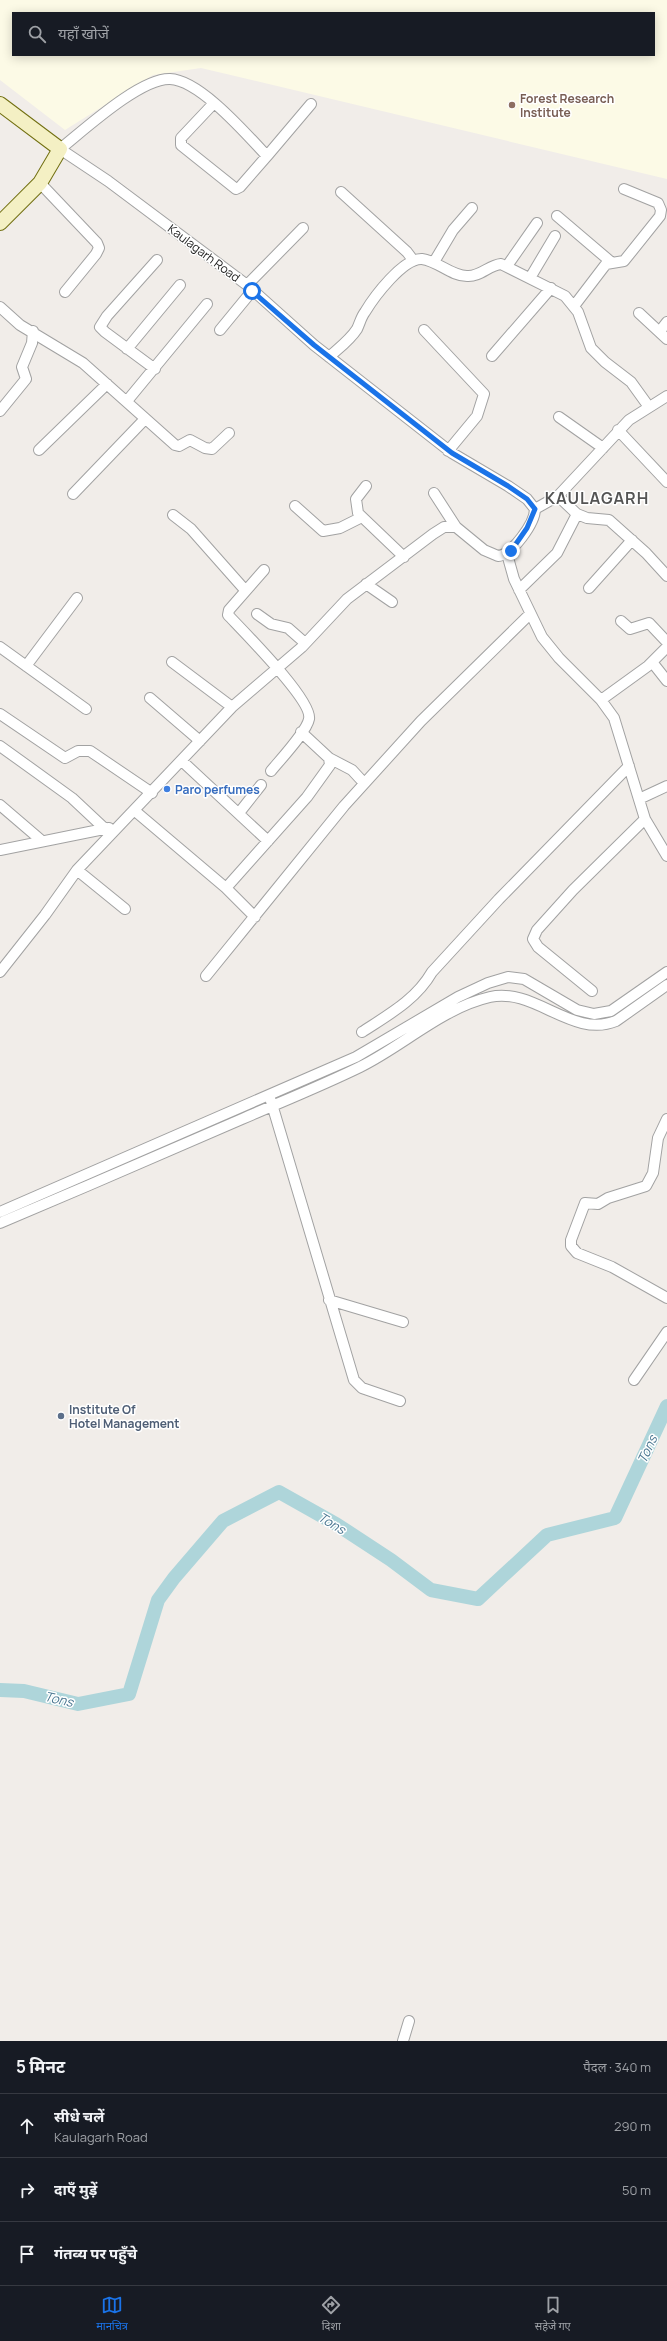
<!DOCTYPE html>
<html lang="hi">
<meta charset="utf-8">
<style>
body{margin:0;font-family:Manrope,"Noto Sans Devanagari",sans-serif;background:#20242c;color:#f1f3f6}
.stop{position:absolute;width:12px;height:12px;margin:-9px;border:3px solid #1a73e8;border-radius:50%;background:#fff}
.stop.end{background:#1a73e8;border-color:#fff;box-shadow:0 1px 4px #0008}
.list{margin:0;padding:0;list-style:none}
h2{display:flex;justify-content:space-between;align-items:center;height:52px;margin:0;padding:0 16px;font-size:17px}
h2 small{font-size:13px;font-weight:400;color:#9ea1a6}
.list li{display:grid;grid-template-columns:26px 1fr auto;gap:12px;align-items:center;box-sizing:border-box;height:64px;padding:0 16px;border-top:1px solid #363941}
.list b{display:block;font-size:15px;white-space:nowrap}
.list p{margin:0;font-size:13px;white-space:nowrap;color:#9ea1a6}
.list em{font-size:13px;font-style:normal;color:#9ea1a6}
.icon{flex:none;width:22px;height:22px;fill:none;stroke:currentColor;stroke-width:2;stroke-linecap:round;stroke-linejoin:round}
.map{position:relative;flex:none;width:667px;height:2041px;overflow:hidden}
.search{position:absolute;background:#171b24;box-shadow:0 2px 10px #0003;left:12px;right:12px;top:12px;height:44px;display:flex;align-items:center;gap:10px;box-sizing:border-box;padding:0 14px;border-radius:0px;color:#9ea1a6;font-size:15px}
.sheet{height:244px;background:#171b24}
nav{display:flex;justify-content:space-around;align-items:center;box-sizing:border-box;height:56px;border-top:1px solid #363941;background:#171b24;font-size:11px;color:#9ea1a6}
nav a{display:grid;justify-items:center;gap:2px}
nav .on{color:#1a73e8}
.map>svg:first-child{display:block}
.education{fill:#fcfae6;fill-rule:evenodd}
.lines{fill:none;stroke-linecap:round;stroke-linejoin:round}
.river{stroke:#aed5da;stroke-width:14}
.street-casing{stroke:#a2a2a2;stroke-width:12}
.secondary-casing{stroke:#716f10;stroke-width:16}
.street{stroke:#fff;stroke-width:10}
.secondary{stroke:#f4f0c4;stroke-width:14}
.route{stroke:#1a73e8;stroke-width:5}
.education-dot{fill:#8d6e63;stroke:#fff;stroke-width:1.5}
.shop-dot{fill:#3f7fe0;stroke:#fff;stroke-width:1.5}
.service-dot{fill:#5c6f8a;stroke:#fff;stroke-width:1.5}
.labels{text-anchor:middle;dominant-baseline:central;stroke-width:3;stroke-linejoin:round;paint-order:stroke}
.education-label{font-size:12px;font-weight:bold;fill:#785e54;stroke:#fff;text-anchor:start}
.street-label{font-size:12px;fill:#212121;stroke:#fff}
.shop-label{font-size:12px;font-weight:bold;fill:#366cbe;stroke:#fff;text-anchor:start}
.service-label{font-size:12px;font-weight:bold;fill:#4e5e75;stroke:#fff;text-anchor:start}
.water-label{font-size:13px;font-style:italic;fill:#4c7892;stroke:#fff}
.district-label{font-size:16px;font-weight:bold;letter-spacing:1px;fill:#545454;stroke:#fff}
</style>
<div class="map">
<svg width="667" height="2041" viewBox="0 0 667 2041">
<rect width="100%" height="100%" fill="#f1ede9"/>
<path class="education" d="M0 0H667V179L201 68 153 75 65 130 0 80ZM13 13H654V55H13Z"/>
<g class="lines">
<path class="river" d="M0 1690 24 1691 78 1704 129 1694 158 1600 174 1578 223 1521 279 1492 336 1524 391 1560 431 1590 478 1599 547 1535 615 1518 667 1406"/>
<g class="street-casing">
<path id="street" d="M214 103 181 138V145L236 189 240 187 267 156
M311 104 267 156C247 135 200 80 170 79 140 78 84 130 60 149L108 181 247 285 314 345 452 453 508 486 527 499 535 509
M40 183 97 243 99 248 96 254 65 292
M341 192 407 252 413 260
M557 216 611 262
M434 262 453 230 472 208
M507 266 537 223
M530 278 555 236
M247 285 303 228
M574 306 606 264 624 261 660 216 661 210 658 203 624 189
M0 307 20 325 83 363 175 445 179 446 190 440 205 448 212 449 229 433
M639 313 667 339
M220 330 252 291
M424 330 484 394 477 416 448 451
M660 331 667 322
M127 349 180 285
M492 356 551 288
M329 357C339 348 350 340 357 329 360 323 361 317 365 312 374 297 403 258 422 259 438 261 451 276 467 276 480 277 489 265 501 264L565 296 578 312 591 348 605 362 631 382 649 407
M155 369 105 332 100 327 107 316 157 260
M127 401 207 304
M0 411 26 379 22 367 32 343 33 331
M559 417 603 448
M618 430 667 482
M39 450 107 384
M366 486 356 499 358 513 404 557
M434 493 456 527 484 550 498 556C512 555 535 523 535 509
M73 494 145 419
M558 496 577 514 587 518 609 520 646 553 667 576
M295 506 323 531 340 528 362 517
M535 509 558 496 629 420 667 396
M173 515 191 529 245 590
M507 554 514 579 542 637 559 658 601 700 614 718 645 819 667 856
M264 570 229 610 228 615C243 631 313 701 309 719 307 731 280 760 271 771
M366 584 392 602
M589 588 632 540
M519 590 557 553 577 514
M257 614 271 624 288 628 305 643
M621 621 630 629 649 623 667 642
M0 647 86 709
M172 662 232 707
M652 662 667 681
M26 666 77 598
M150 698 200 741
M601 700 648 666 667 647
M0 714 65 758 78 751H90L152 793
M0 746 72 798 104 828
M329 758 352 770 364 783
M182 761 268 841
M639 799 667 786
M0 805 42 841
M135 811 226 888 255 917
M239 813 261 785
M0 850 109 828
M77 870 125 909
M226 888 307 797 330 765 329 758 301 732
M0 972 45 915 77 870 232 707 302 647 347 599 433 534 444 527H456
M206 976 344 806 421 721 530 614
M592 991 538 947 533 939 537 930 573 890 645 819
M362 1032C388 1015 416 1000 432 972L499 899 629 766
M271 1101 354 1380 362 1388 400 1401
M667 1119 658 1138 653 1173 646 1186 608 1198 598 1204 585 1203 571 1240V1246L577 1253 612 1267 667 1298
M0 1212 356 1057 458 997 488 983 508 977 524 979 577 1010 594 1014 611 1011 667 972
M0 1223C81 1189 161 1154 242 1119 281 1102 321 1086 360 1067 403 1046 442 1008 490 997 535 987 572 1039 616 1021L667 985
M329 1300 403 1322
M634 1380 667 1332
M403 2041 409 2021"/>
</g>
<g class="secondary-casing">
<path id="secondary" d="M0 104 60 149 40 183 0 223"/>
</g>
<use href="#street" class="street"/>
<use href="#secondary" class="secondary"/>
</g>
<g class="lines">
<path class="route" d="M252 291 314 345 452 453 508 486 527 499 535 509 527 528 511 551"/>
</g>
<circle class="education-dot" cx="512" cy="105" r="4"/>
<circle class="shop-dot" cx="167" cy="789" r="4"/>
<circle class="service-dot" cx="61" cy="1416" r="4"/>
<g class="labels">
<g class="education-label">
<text x="520" y="98">Forest Research<tspan x="520" dy="14">Institute</tspan></text>
</g>
<g class="street-label">
<text transform="translate(204 253) rotate(37)">Kaulagarh Road</text>
</g>
<g class="shop-label">
<text x="175" y="789">Paro perfumes</text>
</g>
<g class="service-label">
<text x="69" y="1409">Institute Of<tspan x="69" dy="14">Hotel Management</tspan></text>
</g>
<g class="water-label">
<text transform="translate(647 1449) rotate(-65)">Tons</text>
<text transform="translate(332 1523) rotate(31)">Tons</text>
<text transform="translate(59 1699) rotate(13)">Tons</text>
</g>
<g class="district-label">
<text x="597" y="498">KAULAGARH</text>
</g>
</g>
</svg>
<div class="stop" style="left:252px;top:291px"></div>
<div class="stop end" style="left:511px;top:551px"></div>
<div class="search"><svg class="icon" aria-label="search" viewBox="0 0 24 24"><circle cx="10" cy="10" r="6"/><path d="M15 15l6 6"/></svg>यहाँ खोजें</div>
</div>
<section class="sheet">
<h2>5 मिनट<small>पैदल · 340 m</small></h2>
<ul class="list">
<li><svg class="icon" aria-label="ahead" viewBox="0 0 24 24"><path d="M12 20V5M6 11l6-6 6 6"/></svg><div><b>सीधे चलें</b><p>Kaulagarh Road</p></div><em>290 m</em></li>
<li><svg class="icon" aria-label="right" viewBox="0 0 24 24"><path d="M7 20v-9h11M14 6l5 5-5 5"/></svg><div><b>दाएँ मुड़ें</b></div><em>50 m</em></li>
<li><svg class="icon" aria-label="arrive" viewBox="0 0 24 24"><path d="M6 21V4h12l-3 4 3 4H6"/></svg><div><b>गंतव्य पर पहुँचे</b></div></li>
</ul>
</section>
<nav>
<a class="on"><svg class="icon" aria-label="map" viewBox="0 0 24 24"><path d="M3 6l6-2 6 2 6-2v14l-6 2-6-2-6 2zM9 4v14M15 6v14"/></svg>मानचित्र</a>
<a><svg class="icon" aria-label="directions" viewBox="0 0 24 24"><path d="M12 3l9 9-9 9-9-9zM9 14v-3h6M13 9l2 2-2 2"/></svg>दिशा</a>
<a><svg class="icon" aria-label="saved" viewBox="0 0 24 24"><path d="M7 4h10v16l-5-4-5 4z"/></svg>सहेजे गए</a>
</nav>
